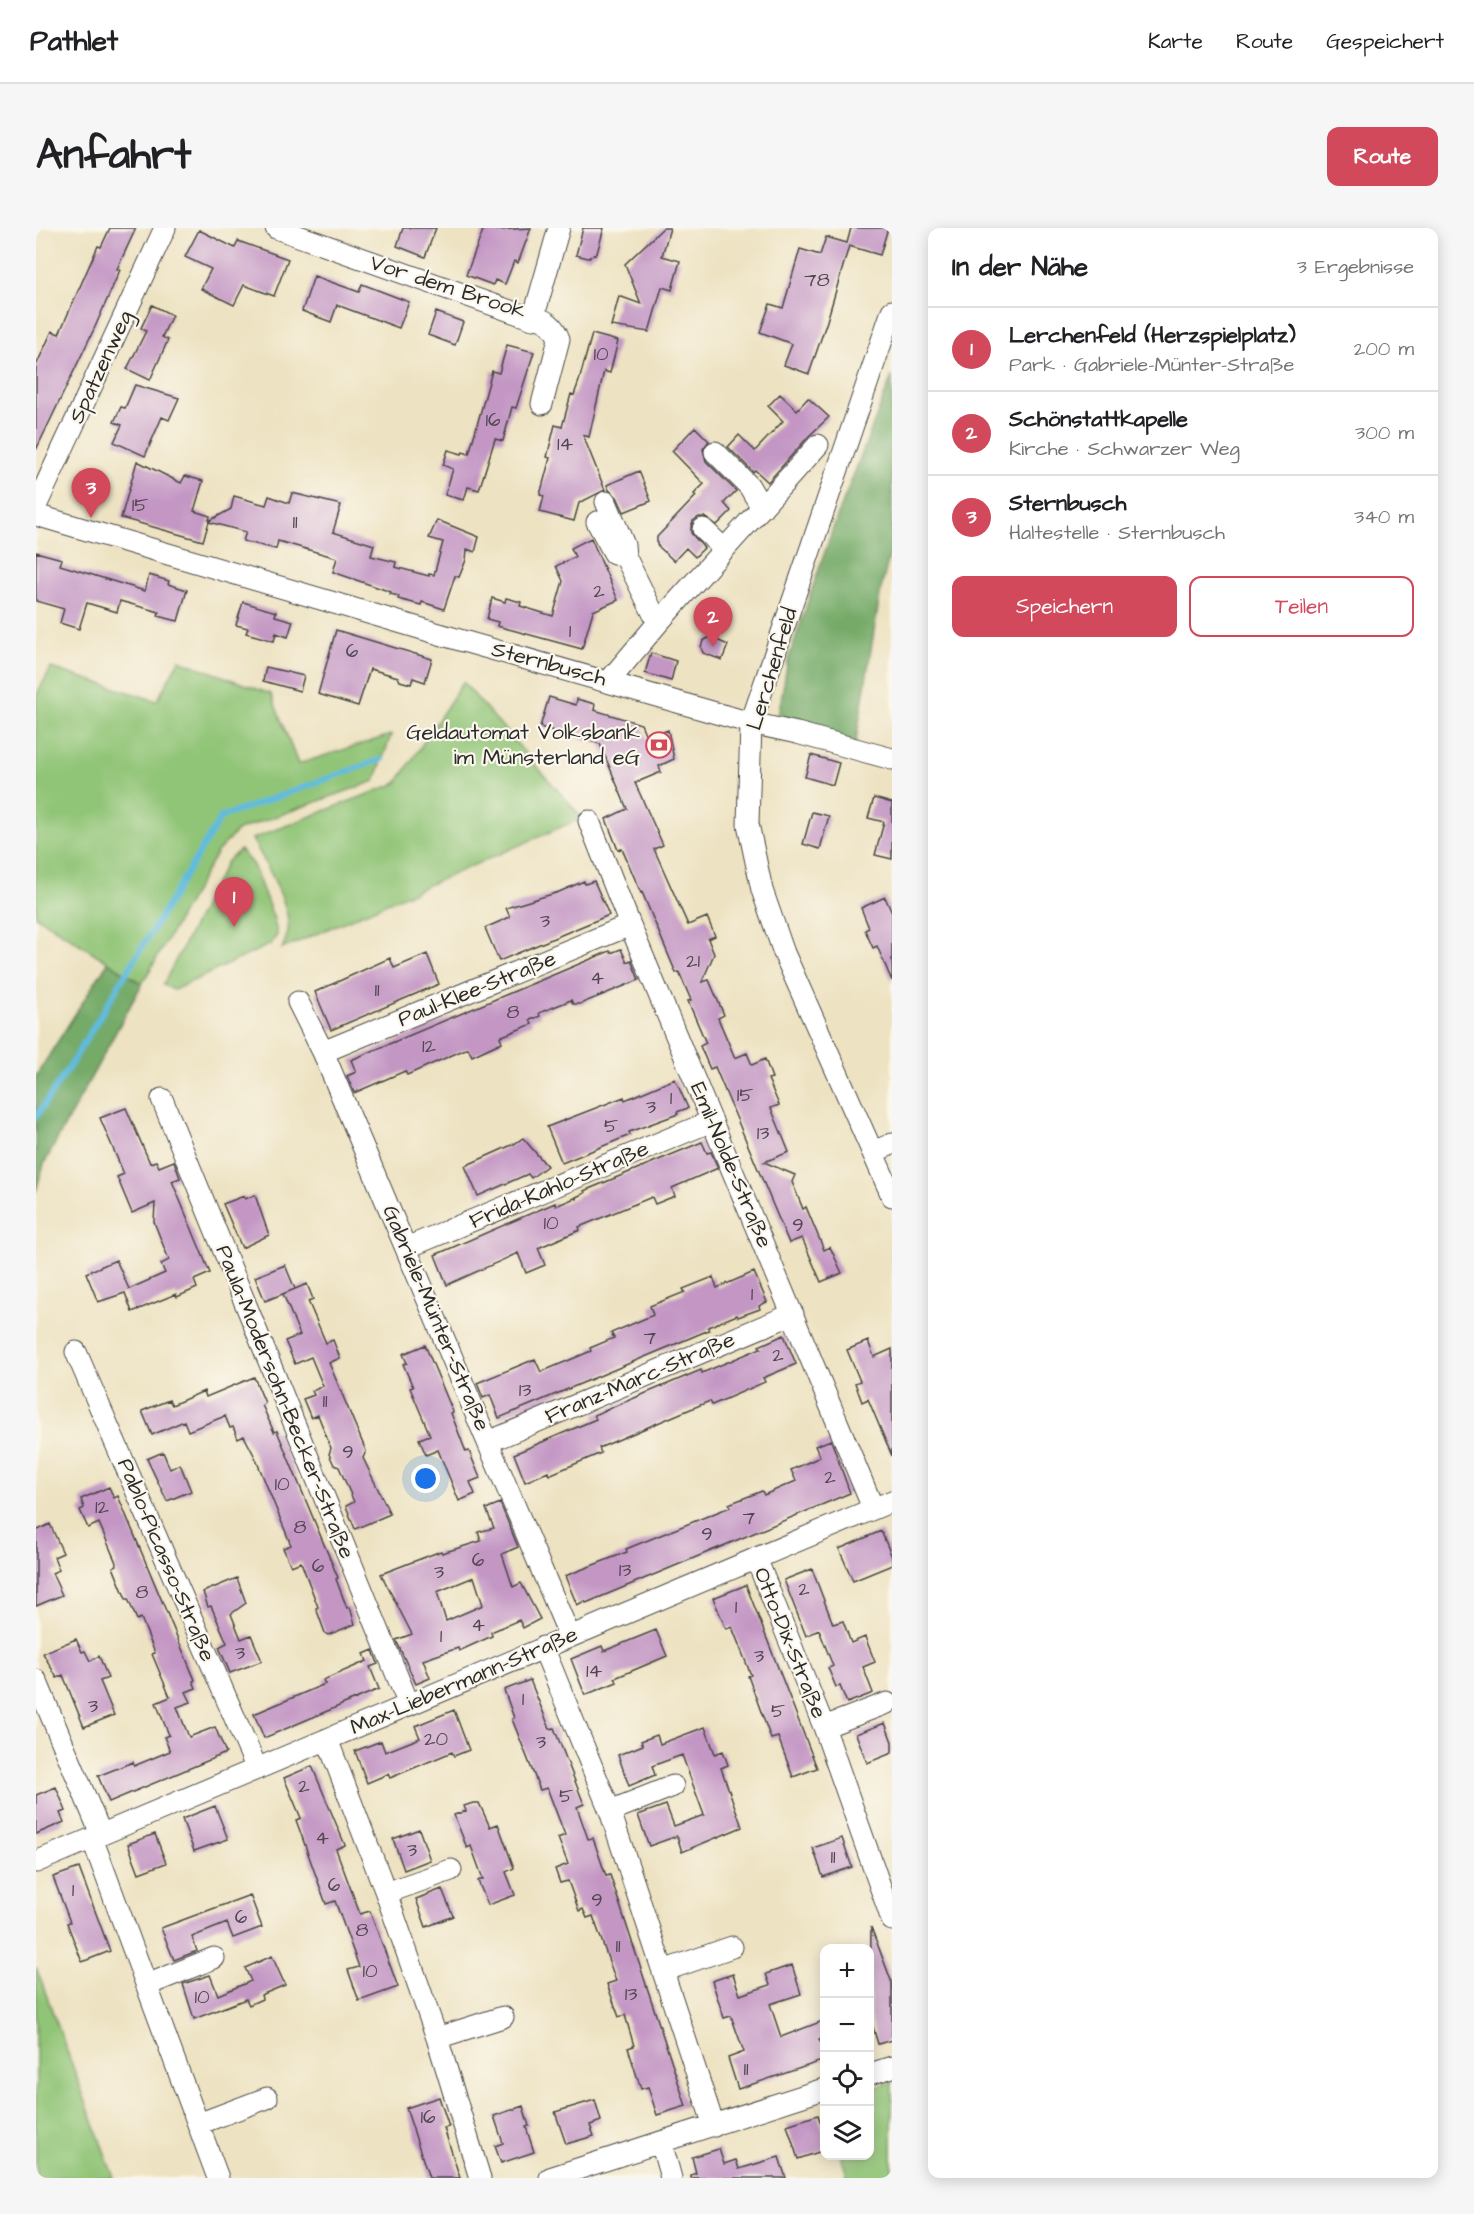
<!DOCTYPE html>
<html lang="de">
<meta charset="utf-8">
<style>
body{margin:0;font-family:"Architects Daughter",sans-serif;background:#f6f6f6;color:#202124}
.controls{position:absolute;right:18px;bottom:18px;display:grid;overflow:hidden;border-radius:12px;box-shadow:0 3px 15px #0003}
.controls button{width:54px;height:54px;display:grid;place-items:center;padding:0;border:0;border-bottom:2px solid #e0e0e0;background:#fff;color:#202124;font:30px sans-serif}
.you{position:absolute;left:390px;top:1251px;width:21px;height:21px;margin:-15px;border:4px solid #fff;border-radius:50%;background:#1a73e8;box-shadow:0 0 0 9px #1a73e833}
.badge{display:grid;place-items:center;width:39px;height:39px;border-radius:50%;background:#d1495b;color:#fff;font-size:20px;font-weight:700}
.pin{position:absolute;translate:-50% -50px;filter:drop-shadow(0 2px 3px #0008)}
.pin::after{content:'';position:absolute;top:32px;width:21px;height:18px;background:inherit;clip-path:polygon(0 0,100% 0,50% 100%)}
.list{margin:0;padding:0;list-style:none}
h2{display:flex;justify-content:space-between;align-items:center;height:78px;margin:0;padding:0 24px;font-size:26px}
h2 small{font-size:20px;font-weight:400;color:#757577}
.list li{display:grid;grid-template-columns:39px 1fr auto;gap:18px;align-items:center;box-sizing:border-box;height:84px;padding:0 24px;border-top:2px solid #e0e0e0}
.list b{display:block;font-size:22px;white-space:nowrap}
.list p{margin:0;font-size:20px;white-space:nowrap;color:#757577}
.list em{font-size:20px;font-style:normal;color:#757577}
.actions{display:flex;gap:12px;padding:18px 24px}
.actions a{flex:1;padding:14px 0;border:2px solid #d1495b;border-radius:12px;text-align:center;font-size:21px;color:#d1495b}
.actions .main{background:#d1495b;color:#fff}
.icon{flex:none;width:33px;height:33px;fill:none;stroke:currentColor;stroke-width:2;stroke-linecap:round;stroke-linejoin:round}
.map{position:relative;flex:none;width:856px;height:1950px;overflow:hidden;border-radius:12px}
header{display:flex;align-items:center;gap:36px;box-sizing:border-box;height:84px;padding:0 30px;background:#fff;border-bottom:2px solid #e0e0e0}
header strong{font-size:28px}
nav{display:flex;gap:33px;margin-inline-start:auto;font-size:21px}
.intro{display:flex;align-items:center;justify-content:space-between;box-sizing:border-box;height:144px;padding:0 36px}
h1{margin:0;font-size:42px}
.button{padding:15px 27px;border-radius:12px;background:#d1495b;color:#fff;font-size:21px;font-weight:700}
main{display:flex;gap:36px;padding:0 36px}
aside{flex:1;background:#fff;border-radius:12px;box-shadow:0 3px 15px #0003}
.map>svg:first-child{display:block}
.green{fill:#90c476;stroke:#5e7850;stroke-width:1.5}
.forest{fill:#74aa67;stroke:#506a49;stroke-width:1.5}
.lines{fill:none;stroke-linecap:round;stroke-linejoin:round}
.stream{stroke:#60bbde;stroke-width:6}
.building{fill:#c396c4;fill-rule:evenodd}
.minor-casing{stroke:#484642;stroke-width:23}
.minor{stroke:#fff;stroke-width:21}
.labels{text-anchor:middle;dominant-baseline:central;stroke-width:4.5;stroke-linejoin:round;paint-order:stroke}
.number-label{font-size:20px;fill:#514651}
.street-label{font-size:22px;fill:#2b2b2b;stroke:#fbf7ec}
.poi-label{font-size:22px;fill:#2b2b2b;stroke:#fbf7ec;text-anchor:end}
</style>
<header>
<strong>Pathlet</strong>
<nav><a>Karte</a><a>Route</a><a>Gespeichert</a></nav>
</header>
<div class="intro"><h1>Anfahrt</h1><a class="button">Route</a></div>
<main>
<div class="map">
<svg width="856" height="1950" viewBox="0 0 856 1950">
<rect width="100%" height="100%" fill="#fbf7ec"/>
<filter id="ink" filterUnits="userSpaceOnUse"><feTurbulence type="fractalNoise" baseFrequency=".0167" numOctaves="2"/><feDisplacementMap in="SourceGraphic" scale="12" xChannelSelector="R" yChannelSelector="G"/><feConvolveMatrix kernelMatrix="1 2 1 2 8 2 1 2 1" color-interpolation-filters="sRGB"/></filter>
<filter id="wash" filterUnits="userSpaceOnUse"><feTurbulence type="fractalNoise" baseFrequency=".008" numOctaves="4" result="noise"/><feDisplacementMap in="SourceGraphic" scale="24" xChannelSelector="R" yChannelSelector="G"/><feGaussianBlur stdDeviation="1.35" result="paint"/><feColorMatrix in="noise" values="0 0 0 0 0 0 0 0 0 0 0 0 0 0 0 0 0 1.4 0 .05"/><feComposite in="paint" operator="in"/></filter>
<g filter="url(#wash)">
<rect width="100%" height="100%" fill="#ede2c1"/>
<path class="green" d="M143 432 235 466 262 536 355 507 339 553 202 602 181 624 106 756 0 688V468L15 440 121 473Z
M427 454 546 590 246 721C248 715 251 709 252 703 256 679 228 632 216 611L361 555Z
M204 622 217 637 238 691 241 707 235 716 138 762 127 757 191 633Z
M0 1739 78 1950H0Z
M856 1854V1948L850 1950H812L805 1928H834V1861Z"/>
<path class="forest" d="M856 148V317L845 361 819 519 740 500 752 432 798 297Z
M72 734 106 756 8 936 0 963V848Z"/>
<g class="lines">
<path class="stream" d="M0 889 35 836 185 589 346 531"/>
</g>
<g id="blocks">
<path class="building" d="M74 0H100L81 41 84 42 59 99 0 222V138L16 103 23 106 62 18 65 19Z
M367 0H400L389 29 361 18Z
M448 0 462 2 495 0 482 35 478 33 469 56 459 52 457 57 430 47Z
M547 0H568L561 25 552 30 540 27Z
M627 0H634L626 28 644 33 636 62 626 59 613 104 575 98 583 68 605 76 589 36Z
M815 0H852L844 27 813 18 791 93 773 146 748 137 756 116 724 104 734 76 747 80 764 21 784 27 790 9 811 15Z
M163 2 199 20 202 13 252 31 238 68 208 57 198 77 165 61 175 41 149 29Z
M278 48 323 64 326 56 373 74 363 100 301 77 295 94 266 83Z
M116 77 136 87 126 109 132 112 114 152 91 141 110 103 105 100Z
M400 84 427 94 419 117 392 107Z
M556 106 582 113 574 145 568 143 553 209 547 207 569 262 543 275 538 293 504 284 508 268 504 267 514 230 511 229 519 197 526 199 535 166 538 167 543 153Z
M471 117 498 124 480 180 476 179 467 213 459 211 443 262 432 259 428 272 409 267 417 241 407 237 412 222 426 226 427 224 433 226 456 143 463 145Z
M99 157 143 170 133 192 126 189 109 228 78 214 86 197 78 194 85 179 89 180Z
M744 166 761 182 772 170 793 189 773 208 732 254 719 242 717 244 692 219 703 207 719 223 747 193 732 178Z
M659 199 673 213 667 221 670 233 700 263 688 275 695 283 681 297 669 289H663L657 293 655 299V305L668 320 659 329 650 320 638 333 621 317V309L660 268 658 266 668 256 636 223Z
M101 233 145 255 149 248 167 253 158 283 174 288 173 293 195 281 198 268 230 277 233 268 253 275 256 265 305 277 297 304 338 317 335 328 360 334 359 339 393 348V346L398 347 407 314 393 310 401 292 443 309 439 324 431 321 430 332 423 349 419 348 408 381 386 374 385 377 362 371 363 368 354 366 355 364 297 344 301 330 242 313 240 321 207 313 210 304 173 294 167 313 85 290Z
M603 243 615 273 588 284 581 269 573 262 571 257Z
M555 310 582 372 557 383 546 421 461 398 462 394 451 391 456 370 469 374 470 370 485 374 484 378 517 388 527 353 520 338 539 329 535 320Z
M0 324 26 331 24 337 109 363 113 347 133 353 132 356 151 362 142 393 122 388 123 384 84 373 81 384 51 375 43 401 24 395 28 381 0 373Z
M207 374 240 384 239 388 257 393 252 409 240 405 238 413 210 405 212 400 200 397Z
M300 402 396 431 389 454 377 450 375 456 364 453 362 449 334 441 322 478 282 466Z
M674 409 692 417 686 432 667 425 665 419 667 413Z
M615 425 640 433 635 453 609 445Z
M230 439 268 448 264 463 227 453Z
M513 469 540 477 541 471 559 476 558 482 605 496 611 510 632 502 638 531 623 538 625 544 599 555 627 617 618 621 652 697 671 689 679 708 672 711 678 726 666 754 673 752 688 787 682 790 699 830 711 825 716 837 729 831 736 850 732 851 743 877 735 880 753 924 728 934 759 947 756 954 767 981 770 979 788 1022 794 1019 806 1045 785 1054 766 1010 753 1015 679 839 674 841 664 818 670 815 652 773 655 772 643 744 640 745 606 664 605 665 586 621 582 622 570 591 591 581 564 516 504 499Z
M775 527 803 535 797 557 769 549Z
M838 570 856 575V631L839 627 848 594 832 590Z
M776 584 793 588 784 621 767 616Z
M548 653 549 656 558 653 573 687 463 733 449 700 474 689 470 680 523 664Z
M849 669 856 685V753L841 718 837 720 829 702 833 700 825 680Z
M585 721 591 734 595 732 603 752 544 776H537L535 772 503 785 504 788 494 792 496 796 464 809 466 814 436 828 432 820 371 847 369 843 318 865 311 848 320 844 315 832 574 723 575 725Z
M391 726 403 756 295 802 279 764 354 730 358 740Z
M639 851 652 880 641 884 642 886 593 904 594 907 526 935 511 899 588 869 589 872Z
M90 880 114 935 120 933 123 939 138 933 144 950 136 953 174 1045 158 1052 161 1060 141 1069 140 1066 96 1084 89 1065 62 1074 50 1045 80 1032 93 1061 129 1045 125 1036 133 1032 118 994 119 975 96 985 81 949 88 946 64 890Z
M487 910 511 938 495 950 492 946 442 968 429 938 478 916Z
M666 914 671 925 675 924 682 940 636 960 639 968 619 976 616 969 543 999 544 1002 502 1020 509 1037 490 1045 482 1025 411 1057 399 1027 519 975 520 978 539 970 541 972 540 969 549 965 548 963Z
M219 967 233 1007 206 1020 187 976 208 968 209 971Z
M249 1037 259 1061 229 1073 219 1049Z
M718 1044 731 1074 723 1078 724 1081 702 1089 701 1087 672 1099 673 1102 463 1190 454 1167 447 1170 441 1155 499 1131 505 1144 555 1123 554 1120 578 1110 575 1105 617 1087 614 1078 649 1064 647 1061 677 1049 681 1060Z
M271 1056 277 1071 272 1073 290 1115 297 1112 304 1130 293 1135 330 1223 327 1230 354 1286 319 1301 310 1278 318 1274 303 1239 298 1237 293 1226 295 1220 282 1187 275 1190 267 1171 278 1167 276 1163 287 1158 275 1129 259 1136 249 1113 264 1107 247 1066Z
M748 1107 760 1136 727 1150 729 1154 676 1177 674 1173 645 1185 563 1220 565 1225 513 1247 512 1244 489 1254 478 1226 560 1191 558 1187 665 1142 666 1145 725 1120 723 1118Z
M832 1113 838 1129 856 1121V1228L832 1171 826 1174 819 1155 824 1153 811 1122Z
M389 1117 417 1184 415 1185 430 1224 433 1223 444 1250 434 1254 439 1266 423 1273 402 1222 390 1227 383 1211 394 1207 374 1160 377 1159 367 1136 371 1135 367 1126Z
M218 1149 229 1175 226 1177 238 1204 241 1203 302 1350 300 1351 311 1380 314 1379 319 1396 292 1407 289 1405 280 1380 282 1379 265 1334 255 1338 247 1320 255 1317 219 1229 208 1208 202 1211 197 1199 194 1200 189 1188 152 1203 148 1193 116 1207 106 1183 133 1172 136 1177 168 1163 170 1169Z
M795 1212 814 1265 550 1375 549 1373 541 1377 529 1348 591 1324 590 1321 694 1279 693 1276 726 1263 728 1267 760 1253 755 1242 784 1229 779 1218Z
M127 1224 134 1241 144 1236 155 1263 131 1273 111 1231Z
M73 1259 78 1270 82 1268 159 1452 157 1453 160 1460 150 1464 155 1474 141 1479 153 1509 179 1499 190 1525 73 1574 62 1548 97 1534 98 1538 134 1523 128 1509 133 1507 120 1475 134 1469 116 1426 119 1425 105 1390 101 1392 92 1371H90L77 1339 81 1337 63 1295 52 1300 44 1282 48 1280 45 1271Z
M464 1275 482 1319 466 1326 477 1359 485 1355 504 1391 487 1400 483 1392 455 1404 456 1408 423 1423 422 1420 387 1432 394 1450 380 1456 360 1412 376 1406 345 1346 405 1323 406 1325 445 1313 442 1304 458 1300 450 1281ZM438 1349 447 1377 410 1393 401 1364Z
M14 1296 27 1325 18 1329 23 1342 16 1345 26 1367 0 1378V1303Z
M845 1303 856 1329V1337L817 1353 803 1321Z
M776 1341 797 1396 807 1393 815 1415 829 1409 839 1434 827 1439 837 1465 811 1475 804 1458 800 1459 792 1440 797 1438 783 1402 770 1408 748 1352Z
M201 1350 210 1375 195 1386 205 1411 215 1407 226 1433 194 1445 183 1419 191 1415 175 1378 172 1379 167 1364Z
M710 1357 781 1540 757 1549 742 1509 735 1511 712 1448 715 1447 696 1399 690 1401 677 1370Z
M620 1402 631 1428 579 1450 581 1454 549 1467 535 1431 566 1418 568 1423Z
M40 1411 46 1424 49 1423 54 1433 63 1428 72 1450 64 1453 78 1487 48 1499 27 1447 21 1450 7 1425Z
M337 1422 342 1436 334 1439 343 1461 228 1510 218 1486 289 1456 287 1452 331 1433 328 1426Z
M494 1452 514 1501 518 1500 548 1576 541 1579 552 1611 557 1610 570 1648 574 1647 650 1878 621 1887 612 1859 605 1861 592 1820 598 1818 589 1787 583 1789 571 1756 580 1753 557 1688 551 1690 547 1681 543 1683 532 1653 524 1655 519 1641 532 1636 522 1610 529 1607 511 1560 504 1562 476 1491 478 1490 468 1462Z
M418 1482 433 1522 418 1528 416 1524 354 1550 352 1546 331 1555 319 1523 345 1513 349 1524 384 1510 379 1498Z
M849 1495 856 1514V1525L831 1535 820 1506Z
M669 1499 679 1526 687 1523 692 1537 685 1540 706 1599 646 1624 641 1608 613 1618 602 1587 630 1577 638 1598 668 1587 646 1527 616 1538 619 1547 593 1558 582 1527 607 1517 605 1513 621 1507 624 1516Z
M276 1538 309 1617 300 1621 324 1686 334 1683 362 1759 323 1773 312 1742 323 1739 299 1673 290 1676 260 1592 265 1590 248 1550Z
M20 1559 30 1583 24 1585 28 1594 0 1606V1567Z
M437 1575H443L454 1599 462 1596 478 1640 470 1644 479 1667 452 1677 442 1653 447 1651 435 1618 431 1620 418 1587 430 1583 428 1578Z
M179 1578 192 1611 158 1623 146 1591Z
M383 1601 394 1632 368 1642 357 1611Z
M119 1606 130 1635 103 1645 92 1616Z
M806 1610 816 1639 787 1649 777 1620Z
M43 1640 74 1723 46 1734 31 1695 34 1694 17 1649Z
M406 1661 417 1688 390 1699 380 1671Z
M214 1667 226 1699 197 1710 191 1695 156 1709 161 1723 138 1732 125 1700Z
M835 1699 856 1755V1812L842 1816 834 1789Z
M236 1728 249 1757 225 1767 226 1771 213 1777 210 1771 158 1791 147 1756 174 1747 182 1767 215 1753 209 1740Z
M756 1737 765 1766 734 1776 745 1809 789 1792V1808L783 1811 789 1824V1832L702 1861 692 1830 708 1824 695 1788 688 1790 676 1753 697 1746 704 1767 734 1757 730 1746Z
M403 1869 413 1899 408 1900 424 1950H393L370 1880Z
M559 1872 565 1893 554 1897 558 1908 530 1916 519 1884Z
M487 1878 493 1898 490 1899 498 1924 465 1935 459 1918 467 1915 458 1888Z
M782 1887 789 1909V1922L762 1931 751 1897Z
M683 1921 688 1936 700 1932 703 1941 743 1929 750 1950H655V1947L660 1945 656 1929Z"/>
</g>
</g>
<g filter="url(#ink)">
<use href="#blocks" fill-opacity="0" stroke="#484642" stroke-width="1.5"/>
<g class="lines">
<g class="minor-casing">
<path id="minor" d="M240 0 497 91 523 0
M856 83 715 495 712 596 726 662 748 725 856 968
M497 88C511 93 518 97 523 111L506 176
M679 224 713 258 726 280
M570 274 588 317 589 328 622 395
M0 278 129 0
M0 287 427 413 715 495 761 505 856 531
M561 294 578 325 588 327
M667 301 688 321
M573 453 622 395 782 217
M553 593 594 697 837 1280
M262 774 287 824 534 1409
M287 824 594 697
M126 871 373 1477
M837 924 856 916
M370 1020 676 893
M40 1124 221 1541
M452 1214 757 1086
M720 1330 788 1499 856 1692
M507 1419 574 1583 678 1898
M0 1452 65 1606
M788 1499 851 1475
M291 1511 350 1665 401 1810 444 1950
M574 1583 637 1558
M56 1610 182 1950
M0 1634 856 1273
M350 1665 415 1642
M627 1743 696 1719
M111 1757 178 1730
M401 1810 467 1789
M834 1846 856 1839
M162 1896 231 1870
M625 1914 635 1950
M514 1950 788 1861"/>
</g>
<use href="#minor" class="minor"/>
</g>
</g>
<defs>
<g id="bank-ring" transform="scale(1.35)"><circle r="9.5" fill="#fbf7ec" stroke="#d1495b" stroke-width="1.5"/><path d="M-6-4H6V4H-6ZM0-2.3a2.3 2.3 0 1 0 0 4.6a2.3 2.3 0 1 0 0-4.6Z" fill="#d1495b"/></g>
</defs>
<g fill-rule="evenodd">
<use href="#bank-ring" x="623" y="517"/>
</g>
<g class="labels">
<g class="number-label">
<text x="781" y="52">78</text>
<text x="565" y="126">10</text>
<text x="457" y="192">16</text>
<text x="529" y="216">14</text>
<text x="104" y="277">15</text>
<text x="259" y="294">11</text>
<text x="563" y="363">2</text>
<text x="534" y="403">1</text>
<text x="316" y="423">6</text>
<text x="509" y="693">3</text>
<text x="657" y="733">21</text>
<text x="561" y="750">4</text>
<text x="341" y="762">11</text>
<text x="477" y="784">8</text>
<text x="393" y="818">12</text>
<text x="709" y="867">15</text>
<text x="635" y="870">1</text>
<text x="615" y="879">3</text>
<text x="575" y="898">5</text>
<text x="727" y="905">13</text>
<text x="515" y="995">10</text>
<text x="762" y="997">9</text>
<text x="716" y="1066">1</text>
<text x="614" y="1110">7</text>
<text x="742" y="1127">2</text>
<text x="489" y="1162">13</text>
<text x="289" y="1173">11</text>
<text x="312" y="1224">9</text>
<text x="794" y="1249">2</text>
<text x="246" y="1256">10</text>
<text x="66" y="1279">12</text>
<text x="713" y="1290">7</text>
<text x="264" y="1299">8</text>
<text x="671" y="1306">9</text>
<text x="442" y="1332">6</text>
<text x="282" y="1338">6</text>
<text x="589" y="1342">13</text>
<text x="403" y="1344">3</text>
<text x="768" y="1361">2</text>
<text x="106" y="1364">8</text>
<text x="700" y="1379">1</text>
<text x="442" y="1397">4</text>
<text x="405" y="1408">1</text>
<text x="204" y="1425">3</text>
<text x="723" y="1428">3</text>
<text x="558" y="1443">14</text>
<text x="487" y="1471">1</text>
<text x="57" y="1478">3</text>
<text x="742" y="1483">5</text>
<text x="400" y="1511">20</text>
<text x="505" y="1514">3</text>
<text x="268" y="1558">2</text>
<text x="530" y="1568">5</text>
<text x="286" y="1610">4</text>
<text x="376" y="1622">3</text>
<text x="797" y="1629">11</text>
<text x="298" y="1657">6</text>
<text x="37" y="1662">1</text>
<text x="561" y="1672">9</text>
<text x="205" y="1689">6</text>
<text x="326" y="1702">8</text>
<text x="582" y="1718">11</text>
<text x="334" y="1743">10</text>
<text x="595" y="1766">13</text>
<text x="166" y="1769">10</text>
<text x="710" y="1841">11</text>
<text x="392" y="1889">16</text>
</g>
<g class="street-label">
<text transform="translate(412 59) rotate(18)">Vor dem Brook</text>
<text transform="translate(65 139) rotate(-65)">Spatzenweg</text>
<text transform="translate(513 436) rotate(15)">Sternbusch</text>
<text transform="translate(736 441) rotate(-73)">Lerchenfeld</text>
<text transform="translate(441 761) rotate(-22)">Paul-Klee-Straße</text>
<text transform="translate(695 937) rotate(67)">Emil-Nolde-Straße</text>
<text transform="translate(523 957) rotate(-23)">Frida-Kahlo-Straße</text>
<text transform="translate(400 1090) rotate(67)">Gabriele-Münter-Straße</text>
<text transform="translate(604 1150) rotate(-23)">Franz-Marc-Straße</text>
<text transform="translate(249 1174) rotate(68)">Paula-Modersohn-Becker-Straße</text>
<text transform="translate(130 1332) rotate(67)">Pablo-Picasso-Straße</text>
<text transform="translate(754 1415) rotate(68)">Otto-Dix-Straße</text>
<text transform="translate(428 1453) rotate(-23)">Max-Liebermann-Straße</text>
</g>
<g class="poi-label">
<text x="604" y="504">Geldautomat Volksbank<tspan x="604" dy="25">im Münsterland eG</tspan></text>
</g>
</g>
</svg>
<div class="controls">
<button>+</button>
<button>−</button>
<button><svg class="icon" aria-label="locate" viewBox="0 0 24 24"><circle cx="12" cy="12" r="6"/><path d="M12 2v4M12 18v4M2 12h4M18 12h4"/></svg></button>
<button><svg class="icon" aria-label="layers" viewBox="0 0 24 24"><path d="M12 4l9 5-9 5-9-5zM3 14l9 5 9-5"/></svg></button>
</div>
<div class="you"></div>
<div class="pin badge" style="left:198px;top:699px">1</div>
<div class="pin badge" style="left:677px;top:419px">2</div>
<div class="pin badge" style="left:55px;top:290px">3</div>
</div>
<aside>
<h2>In der Nähe<small>3 Ergebnisse</small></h2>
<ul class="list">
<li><span class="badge">1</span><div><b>Lerchenfeld (Herzspielplatz)</b><p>Park · Gabriele-Münter-Straße</p></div><em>200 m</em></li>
<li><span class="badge">2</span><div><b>Schönstattkapelle</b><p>Kirche · Schwarzer Weg</p></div><em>300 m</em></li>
<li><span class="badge">3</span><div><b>Sternbusch</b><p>Haltestelle · Sternbusch</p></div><em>340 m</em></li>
</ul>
<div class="actions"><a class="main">Speichern</a><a>Teilen</a></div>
</aside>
</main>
